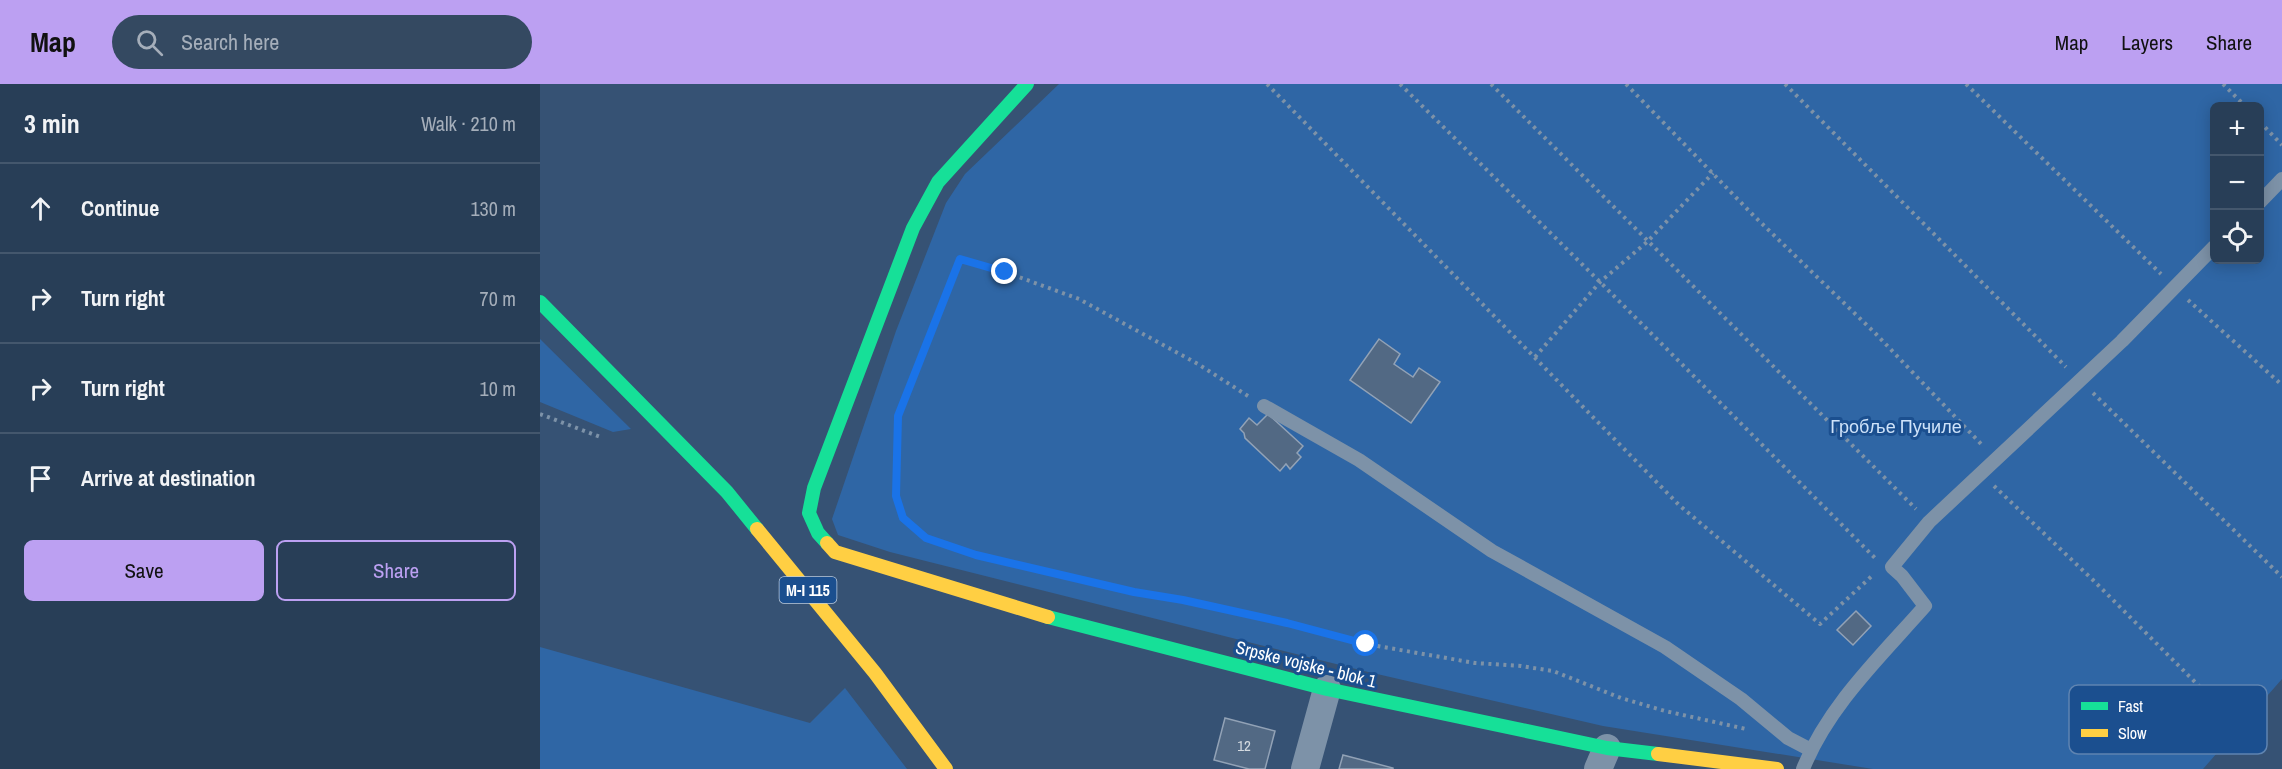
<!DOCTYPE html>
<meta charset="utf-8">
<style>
body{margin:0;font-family:"Archivo Narrow",sans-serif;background:#344961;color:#f1f3f6}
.controls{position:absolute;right:18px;top:18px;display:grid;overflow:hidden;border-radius:9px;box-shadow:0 3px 15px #0003}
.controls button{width:54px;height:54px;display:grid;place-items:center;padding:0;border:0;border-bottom:2px solid #44576d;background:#283e57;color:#f1f3f6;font:30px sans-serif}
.stop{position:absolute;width:18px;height:18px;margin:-14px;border:4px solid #1a73e8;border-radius:50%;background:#fff}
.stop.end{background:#1a73e8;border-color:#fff;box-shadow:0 2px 6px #0008}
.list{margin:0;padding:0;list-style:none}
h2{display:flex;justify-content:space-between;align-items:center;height:78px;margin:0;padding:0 24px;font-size:26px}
h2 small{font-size:20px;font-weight:400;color:#a5aeba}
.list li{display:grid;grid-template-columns:39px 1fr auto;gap:18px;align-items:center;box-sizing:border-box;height:90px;padding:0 24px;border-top:2px solid #44576d}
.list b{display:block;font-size:22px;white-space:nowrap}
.list em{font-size:20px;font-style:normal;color:#a5aeba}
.actions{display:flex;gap:12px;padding:18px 24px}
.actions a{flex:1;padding:14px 0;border:2px solid #bca0f2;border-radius:9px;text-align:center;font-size:21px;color:#bca0f2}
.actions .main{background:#bca0f2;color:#111}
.icon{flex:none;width:33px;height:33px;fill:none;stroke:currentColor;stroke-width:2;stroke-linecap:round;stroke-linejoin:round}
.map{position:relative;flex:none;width:1742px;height:685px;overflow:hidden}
header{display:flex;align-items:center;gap:36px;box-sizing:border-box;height:84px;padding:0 30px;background:#bca0f2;color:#111}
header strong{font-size:28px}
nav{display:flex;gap:33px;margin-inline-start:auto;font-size:21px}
.search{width:420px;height:54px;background:#344961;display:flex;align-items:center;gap:15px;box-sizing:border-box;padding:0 21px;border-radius:33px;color:#a5aeba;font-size:22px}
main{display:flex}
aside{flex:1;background:#283e57}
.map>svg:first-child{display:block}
.green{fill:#2f66a5;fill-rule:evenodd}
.building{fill:#526984;stroke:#92a2b6;stroke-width:1.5}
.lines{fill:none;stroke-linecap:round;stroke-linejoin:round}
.path{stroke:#7d92a8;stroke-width:4;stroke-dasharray:3 4.5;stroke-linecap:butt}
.lane{stroke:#7d92a8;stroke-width:14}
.street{stroke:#7d92a8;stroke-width:28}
.fast{stroke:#16e098;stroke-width:14}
.slow{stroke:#ffcf43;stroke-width:14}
.route{stroke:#1a73e8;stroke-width:8}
.labels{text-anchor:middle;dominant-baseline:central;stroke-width:6;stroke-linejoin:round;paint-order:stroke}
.number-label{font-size:15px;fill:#d4dae0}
.shield{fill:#1b4f8f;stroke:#bbcadd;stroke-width:1.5}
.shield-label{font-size:16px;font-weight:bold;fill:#fff}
.park-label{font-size:18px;fill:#cfe3fa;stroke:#1b4f8f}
.street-label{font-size:18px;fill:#fff;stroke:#1b4f8f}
.key{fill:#1b4f8f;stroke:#5f84b1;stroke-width:1.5}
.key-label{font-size:16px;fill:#fff}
</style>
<header>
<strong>Map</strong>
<div class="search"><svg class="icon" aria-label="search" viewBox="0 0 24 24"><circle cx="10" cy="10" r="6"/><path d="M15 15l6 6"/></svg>Search here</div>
<nav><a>Map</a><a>Layers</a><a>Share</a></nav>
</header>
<main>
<aside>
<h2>3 min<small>Walk · 210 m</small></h2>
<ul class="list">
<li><svg class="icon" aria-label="ahead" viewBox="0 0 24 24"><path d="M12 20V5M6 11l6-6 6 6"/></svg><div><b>Continue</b></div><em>130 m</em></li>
<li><svg class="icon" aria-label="right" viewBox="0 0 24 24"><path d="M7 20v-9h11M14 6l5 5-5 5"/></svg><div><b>Turn right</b></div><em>70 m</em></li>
<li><svg class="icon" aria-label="right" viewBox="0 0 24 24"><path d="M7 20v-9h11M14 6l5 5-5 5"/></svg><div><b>Turn right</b></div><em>10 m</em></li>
<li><svg class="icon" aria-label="arrive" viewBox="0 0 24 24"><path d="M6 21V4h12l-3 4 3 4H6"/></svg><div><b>Arrive at destination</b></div></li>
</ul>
<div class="actions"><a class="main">Save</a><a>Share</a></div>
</aside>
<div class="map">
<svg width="1742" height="685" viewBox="0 0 1742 685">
<rect width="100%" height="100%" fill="#365274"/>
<path class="green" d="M519 0H1742V595L1663 685H1333L1063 642 824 587 350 468 298 451 292 435 356 247 406 119 425 90ZM1674 22H1720V176H1674Z
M0 255 91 345 73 348 0 318Z
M0 563 270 639 305 604 367 685H0Z"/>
<path class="building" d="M839 255 860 270 854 280 873 293 879 284 900 298 871 339 810 296Z
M728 330 763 362 757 369 761 373 750 385 746 380 740 387 705 354 704 349 700 345 709 334 717 341Z
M1316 527 1331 542 1313 561 1297 546Z
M685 634 735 647 725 685H709L674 676Z
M803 671 853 684V685H799Z"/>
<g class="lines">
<path class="path" d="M727 0 1139 421 1280 540 1334 490
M860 0 1060 198 1335 474
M951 0 1376 425
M1086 0 1213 131 1336 250 1443 362
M1245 0 1526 283
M1426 0 1621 190
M1683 0 1705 22
M1720 38 1742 61
M1648 216 1742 301
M995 273 1060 198 1107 158 1173 89
M1553 309 1742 493
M708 312 658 280 539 215 465 188 420 175 358 332 356 412 363 434 386 454 436 471 594 508 643 516 747 539 826 560 935 579 981 582 1013 587 1081 614 1125 627 1206 645
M0 330 63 354
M1454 402 1553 496 1689 632"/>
<path class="lane" d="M1720 118 1742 95
M724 322 819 376 952 467 1125 563 1201 615 1248 654 1271 666
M1263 685C1288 622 1341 572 1385 522L1362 492 1352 483 1389 438 1582 257 1674 163"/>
<path class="street" d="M765 685 787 605
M1058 685 1067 664"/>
<path class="fast" d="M0 218 187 408 217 445
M287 459 278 449 269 429 274 404 373 144 398 98 487 0
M508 533 787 605 1067 664 1118 670"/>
<path class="slow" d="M217 445 335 589 406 685
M287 459 295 468 508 533
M1118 670 1237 685"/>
</g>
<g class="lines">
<path class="route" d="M465 188 420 175 358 332 356 412 363 434 386 454 436 471 594 508 643 516 747 539 826 560"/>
</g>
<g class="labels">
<g class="number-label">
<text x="704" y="661">12</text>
</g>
<rect class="shield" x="239.5" y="493" width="57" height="26" rx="4.5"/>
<g class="shield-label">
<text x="268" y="506">M-I 115</text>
</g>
<g class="park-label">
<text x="1356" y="342">Гробље Пучиле</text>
</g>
<g class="street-label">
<text transform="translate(766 580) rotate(14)">Srpske vojske - blok 1</text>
</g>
</g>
<rect x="1529" y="601" width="198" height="69" rx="9" class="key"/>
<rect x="1541" y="618" width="27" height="8" fill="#16e098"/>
<rect x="1541" y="645" width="27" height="8" fill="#ffcf43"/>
<g class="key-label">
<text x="1578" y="628">Fast</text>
<text x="1578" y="655">Slow</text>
</g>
</svg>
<div class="controls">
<button>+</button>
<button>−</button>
<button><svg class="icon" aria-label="locate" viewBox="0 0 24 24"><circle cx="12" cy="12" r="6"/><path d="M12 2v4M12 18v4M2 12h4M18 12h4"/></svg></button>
</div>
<div class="stop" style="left:826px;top:560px"></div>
<div class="stop end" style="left:465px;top:188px"></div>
</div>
</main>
